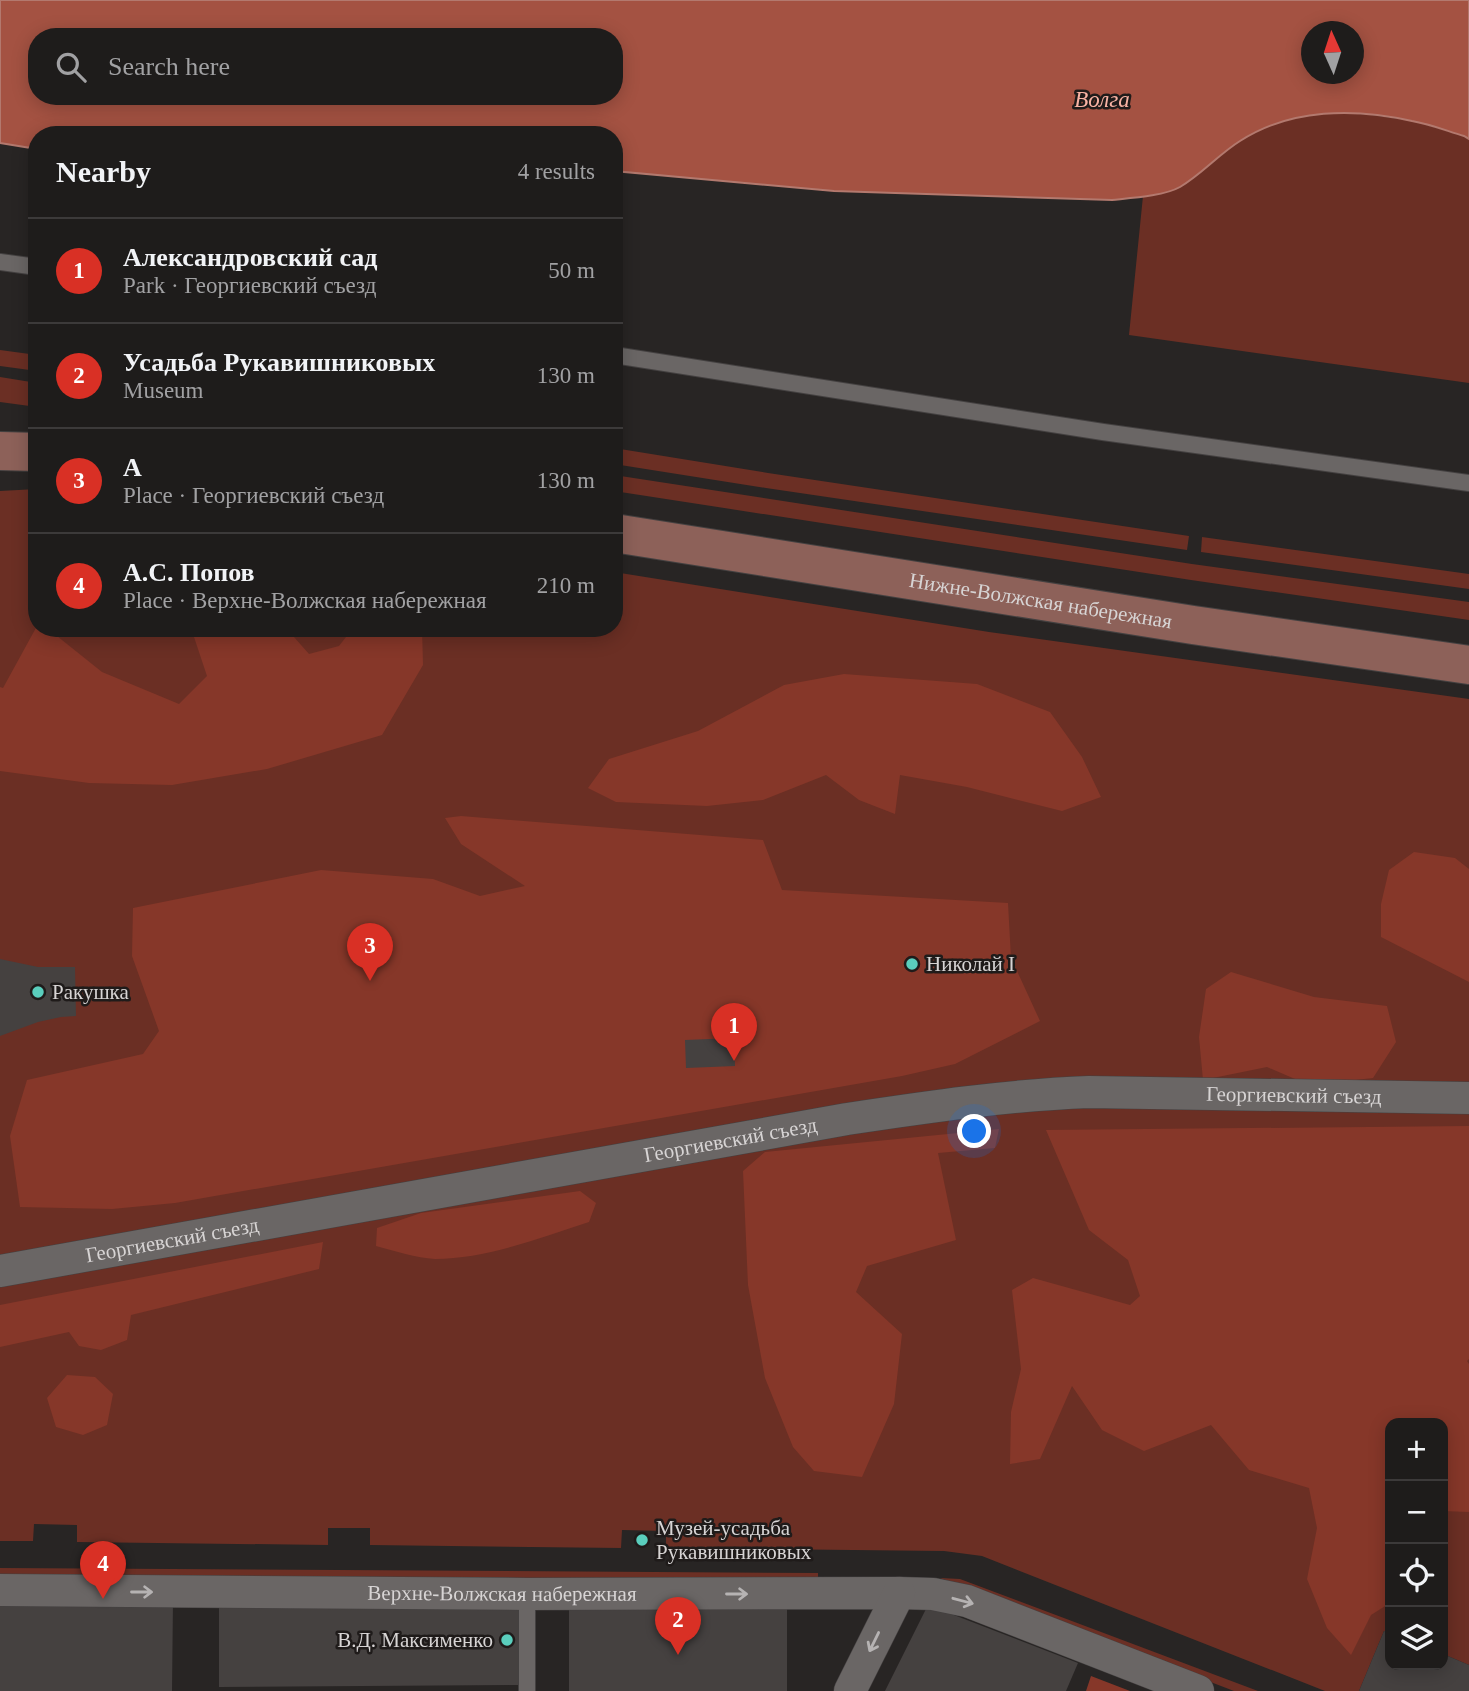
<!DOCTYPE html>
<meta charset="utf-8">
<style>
body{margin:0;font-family:Georgia,serif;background:#262524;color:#f1f3f6}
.controls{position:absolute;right:21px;bottom:21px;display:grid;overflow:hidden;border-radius:14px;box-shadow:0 4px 18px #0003}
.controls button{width:63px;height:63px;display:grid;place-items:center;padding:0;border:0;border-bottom:2px solid #3c3a3a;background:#1e1c1b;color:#f1f3f6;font:35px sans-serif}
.compass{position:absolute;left:1301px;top:21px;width:63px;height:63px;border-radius:50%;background:#1e1c1b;box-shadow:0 4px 18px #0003;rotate:357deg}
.you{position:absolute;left:975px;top:1132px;width:24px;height:24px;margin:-18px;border:5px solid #fff;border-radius:50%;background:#1a73e8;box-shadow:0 0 0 10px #1a73e833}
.badge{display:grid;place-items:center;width:46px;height:46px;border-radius:50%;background:#d93025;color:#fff;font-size:23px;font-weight:700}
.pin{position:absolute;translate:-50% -58px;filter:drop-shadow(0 2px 4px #0008)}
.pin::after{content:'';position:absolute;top:37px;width:24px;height:21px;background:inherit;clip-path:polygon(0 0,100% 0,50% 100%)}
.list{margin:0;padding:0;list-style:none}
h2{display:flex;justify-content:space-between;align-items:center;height:91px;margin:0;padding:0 28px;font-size:30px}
h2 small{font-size:23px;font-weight:400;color:#a1a1a3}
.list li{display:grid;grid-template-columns:46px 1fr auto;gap:21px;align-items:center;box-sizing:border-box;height:105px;padding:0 28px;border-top:2px solid #3c3a3a}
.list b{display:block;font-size:26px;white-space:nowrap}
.list p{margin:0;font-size:23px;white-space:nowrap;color:#a1a1a3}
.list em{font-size:23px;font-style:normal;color:#a1a1a3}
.icon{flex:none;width:38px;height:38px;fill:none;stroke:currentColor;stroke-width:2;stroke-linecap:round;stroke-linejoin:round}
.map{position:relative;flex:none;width:1469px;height:1691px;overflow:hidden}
.search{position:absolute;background:#1e1c1b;box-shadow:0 4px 18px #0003;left:28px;top:28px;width:595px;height:77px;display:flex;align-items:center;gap:18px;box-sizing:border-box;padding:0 24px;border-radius:28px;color:#a1a1a3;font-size:26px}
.panel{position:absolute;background:#1e1c1b;box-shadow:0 4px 18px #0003;left:28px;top:126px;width:595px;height:511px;border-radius:28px}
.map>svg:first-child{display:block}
.green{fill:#6b2f24}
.forest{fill:#863729}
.water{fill:#a45242;stroke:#b3796e;stroke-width:2;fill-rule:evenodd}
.building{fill:#454140}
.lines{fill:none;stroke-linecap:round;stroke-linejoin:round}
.lane-casing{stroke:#444141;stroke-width:18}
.street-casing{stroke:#444141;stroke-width:33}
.secondary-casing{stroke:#444141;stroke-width:40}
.lane{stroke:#6a6665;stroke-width:16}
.street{stroke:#6a6665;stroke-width:32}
.secondary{stroke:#8d6159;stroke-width:38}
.oneway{stroke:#b6b3b3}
.poi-dot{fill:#5acebd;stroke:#1f1b1a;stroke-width:2.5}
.labels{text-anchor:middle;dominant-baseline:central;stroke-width:5;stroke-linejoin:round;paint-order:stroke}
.street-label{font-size:21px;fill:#d7d4d4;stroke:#1f1b1a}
.poi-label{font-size:21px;fill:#d7d4d4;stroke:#1f1b1a;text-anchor:start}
.water-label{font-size:23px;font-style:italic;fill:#f9b3a4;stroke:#1f1b1a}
</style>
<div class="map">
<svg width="1469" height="1691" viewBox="0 0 1469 1691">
<rect width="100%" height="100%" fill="#282524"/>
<path class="green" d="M1334 112 1371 115 1413 121 1464 136 1469 139V383L1129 335 1143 196 1178 188 1239 141 1265 127 1301 117Z
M0 350 37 355V371L0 366Z
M0 377 37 383V407L0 402Z
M614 448 768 473 1189 536 1187 550 766 488 614 464Z
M614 475 1192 564 1469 602V620L1191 580 614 491Z
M37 489V628H614V572L989 632 1469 699V1665L1443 1654V1423H1390V1633L1384 1631 1359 1691H1325L982 1556 944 1551 666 1548V1531L622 1530 621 1548 370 1545V1528H328V1545L77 1542V1525L34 1524 33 1541H0V491Z
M1202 537 1469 574V589L1201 552Z
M0 1568 818 1573V1582L0 1574Z
M940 1578 960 1579 1258 1691H1234Z"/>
<path class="forest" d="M37 626V628H47L102 672 179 704 207 676 191 628H286L309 654 339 646 353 628H422L423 665 382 735 267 769 172 785 89 783 0 771V687L3 688Z
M844 674 977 684 1050 712 1082 757 1101 797 1062 811 967 787 900 775 895 814 859 800 826 775 763 800 707 806 616 802 588 788 609 759 698 731 784 685Z
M461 816 763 840 782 890 1008 903 1011 958 1040 1021 955 1064 902 1076 175 1203 112 1209 20 1207 10 1136 27 1080 143 1054 159 1031 132 956 133 908 321 870 433 879 480 896 525 886 461 844 445 818Z
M1414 852 1455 858 1469 869V982L1381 937V904L1389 870Z
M1231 972 1314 997 1387 1006 1396 1042 1373 1078 1309 1085 1267 1067 1203 1080 1199 1037 1206 989Z
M1469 1126V1359L1467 1361 1469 1364V1512L1443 1511V1423H1390V1603L1371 1615 1351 1655 1327 1628 1307 1579 1317 1528 1309 1488 1249 1470 1211 1425 1144 1451 1102 1430 1072 1386 1040 1459 1010 1464 1011 1412 1021 1369 1012 1290 1033 1278 1130 1305 1140 1296 1128 1260 1089 1230 1046 1130Z
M999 1129 995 1148 938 1153 956 1240 867 1266 856 1292 902 1334 894 1404 862 1477 814 1471 793 1447 765 1378 748 1285 743 1171 765 1152Z
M580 1191 596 1203 589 1222C540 1238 486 1259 435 1259 416 1258 395 1251 376 1246L377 1228 421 1213Z
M323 1242 319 1269 131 1315 127 1340 101 1350 79 1346 69 1332 0 1347V1305Z
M67 1375 95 1377 113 1394 107 1425 83 1435 56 1427 47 1398Z
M1091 1676 1130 1691H1086Z"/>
<path class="water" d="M0 0H1469V139L1464 136C1447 131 1430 124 1412 121 1355 108 1291 108 1240 141 1219 154 1202 174 1180 187 1164 196 1131 198 1112 200L834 191 614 171V135H37V149L0 143ZM1312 32H1354V74H1312ZM37 37H614V96H37Z"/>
<path class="building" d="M0 959 38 967H75L76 1016 61 1017 38 1022 0 1036Z
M734 1038 735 1066 686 1068 685 1040Z
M0 1599 173 1600 172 1691H0Z
M518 1604 519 1685 219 1687V1605Z
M928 1605 1078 1663 1066 1691H885Z
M569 1609H787V1691H569Z
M1384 1631 1390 1633V1665H1443V1654L1469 1665V1691H1359Z"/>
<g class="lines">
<g class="lane-casing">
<path id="lane" d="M0 262 37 267
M614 355 1103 432 1469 483
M527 1594V1691"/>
</g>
<g class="street-casing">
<g id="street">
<path id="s1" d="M0 1271 847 1119C927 1107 1008 1095 1089 1092L1469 1098"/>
<path id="s2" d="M0 1590 527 1594 899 1593 933 1594 967 1601 1198 1691"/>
<path d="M850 1691 899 1593"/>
</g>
</g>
<g class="secondary-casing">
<g id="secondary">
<path d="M0 451 37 452"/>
<path id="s3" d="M614 533 1193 625 1469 665"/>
</g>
</g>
<use href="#lane" class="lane"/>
<use href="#street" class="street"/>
<use href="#secondary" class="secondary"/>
</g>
<defs><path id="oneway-shaft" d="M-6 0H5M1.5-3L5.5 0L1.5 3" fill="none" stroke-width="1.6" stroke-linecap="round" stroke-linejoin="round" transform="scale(1.75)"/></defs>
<g class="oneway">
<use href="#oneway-shaft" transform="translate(142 1592)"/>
<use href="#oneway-shaft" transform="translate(737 1594)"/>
<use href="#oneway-shaft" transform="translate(963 1601) rotate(15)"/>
<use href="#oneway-shaft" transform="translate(874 1642) rotate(116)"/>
</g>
<g class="poi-dot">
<circle cx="912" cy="964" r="7"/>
<circle cx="38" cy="992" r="7"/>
<circle cx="642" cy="1540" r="7"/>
<circle cx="507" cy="1640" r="7"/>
</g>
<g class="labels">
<g class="street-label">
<text stroke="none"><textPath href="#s3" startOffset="432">Нижне-Волжская набережная</textPath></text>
<text stroke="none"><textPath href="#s1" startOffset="1309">Георгиевский съезд</textPath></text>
<text stroke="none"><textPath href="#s1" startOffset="742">Георгиевский съезд</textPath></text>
<text stroke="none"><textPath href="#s1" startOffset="175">Георгиевский съезд</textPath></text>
<text stroke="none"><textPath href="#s2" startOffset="502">Верхне-Волжская набережная</textPath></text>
</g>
<g class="poi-label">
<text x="926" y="964">Николай I</text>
<text x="52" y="992">Ракушка</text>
<text x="656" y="1528">Музей-усадьба<tspan x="656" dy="24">Рукавишниковых</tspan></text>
<text x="493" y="1640" text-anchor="end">В.Д. Максименко</text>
</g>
<g class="water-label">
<text x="1102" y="99">Волга</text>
</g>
</g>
</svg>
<div class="controls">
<button>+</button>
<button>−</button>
<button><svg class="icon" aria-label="locate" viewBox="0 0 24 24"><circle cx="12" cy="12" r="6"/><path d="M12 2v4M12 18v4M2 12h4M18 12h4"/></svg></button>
<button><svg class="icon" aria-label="layers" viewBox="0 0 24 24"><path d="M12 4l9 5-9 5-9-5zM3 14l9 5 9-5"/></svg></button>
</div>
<svg class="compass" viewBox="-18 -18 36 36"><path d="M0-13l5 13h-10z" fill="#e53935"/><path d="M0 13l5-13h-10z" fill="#a1a1a3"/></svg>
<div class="you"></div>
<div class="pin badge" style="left:734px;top:1061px">1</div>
<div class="pin badge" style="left:678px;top:1655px">2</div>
<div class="pin badge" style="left:370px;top:981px">3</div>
<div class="pin badge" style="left:103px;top:1599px">4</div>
<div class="search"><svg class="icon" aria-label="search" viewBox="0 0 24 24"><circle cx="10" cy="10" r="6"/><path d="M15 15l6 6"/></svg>Search here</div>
<section class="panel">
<h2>Nearby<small>4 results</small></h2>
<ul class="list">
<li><span class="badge">1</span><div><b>Александровский сад</b><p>Park · Георгиевский съезд</p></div><em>50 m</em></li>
<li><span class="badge">2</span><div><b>Усадьба Рукавишниковых</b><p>Museum</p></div><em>130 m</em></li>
<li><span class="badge">3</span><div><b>А</b><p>Place · Георгиевский съезд</p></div><em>130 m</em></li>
<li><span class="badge">4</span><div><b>А.С. Попов</b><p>Place · Верхне-Волжская набережная</p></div><em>210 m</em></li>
</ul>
</section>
</div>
